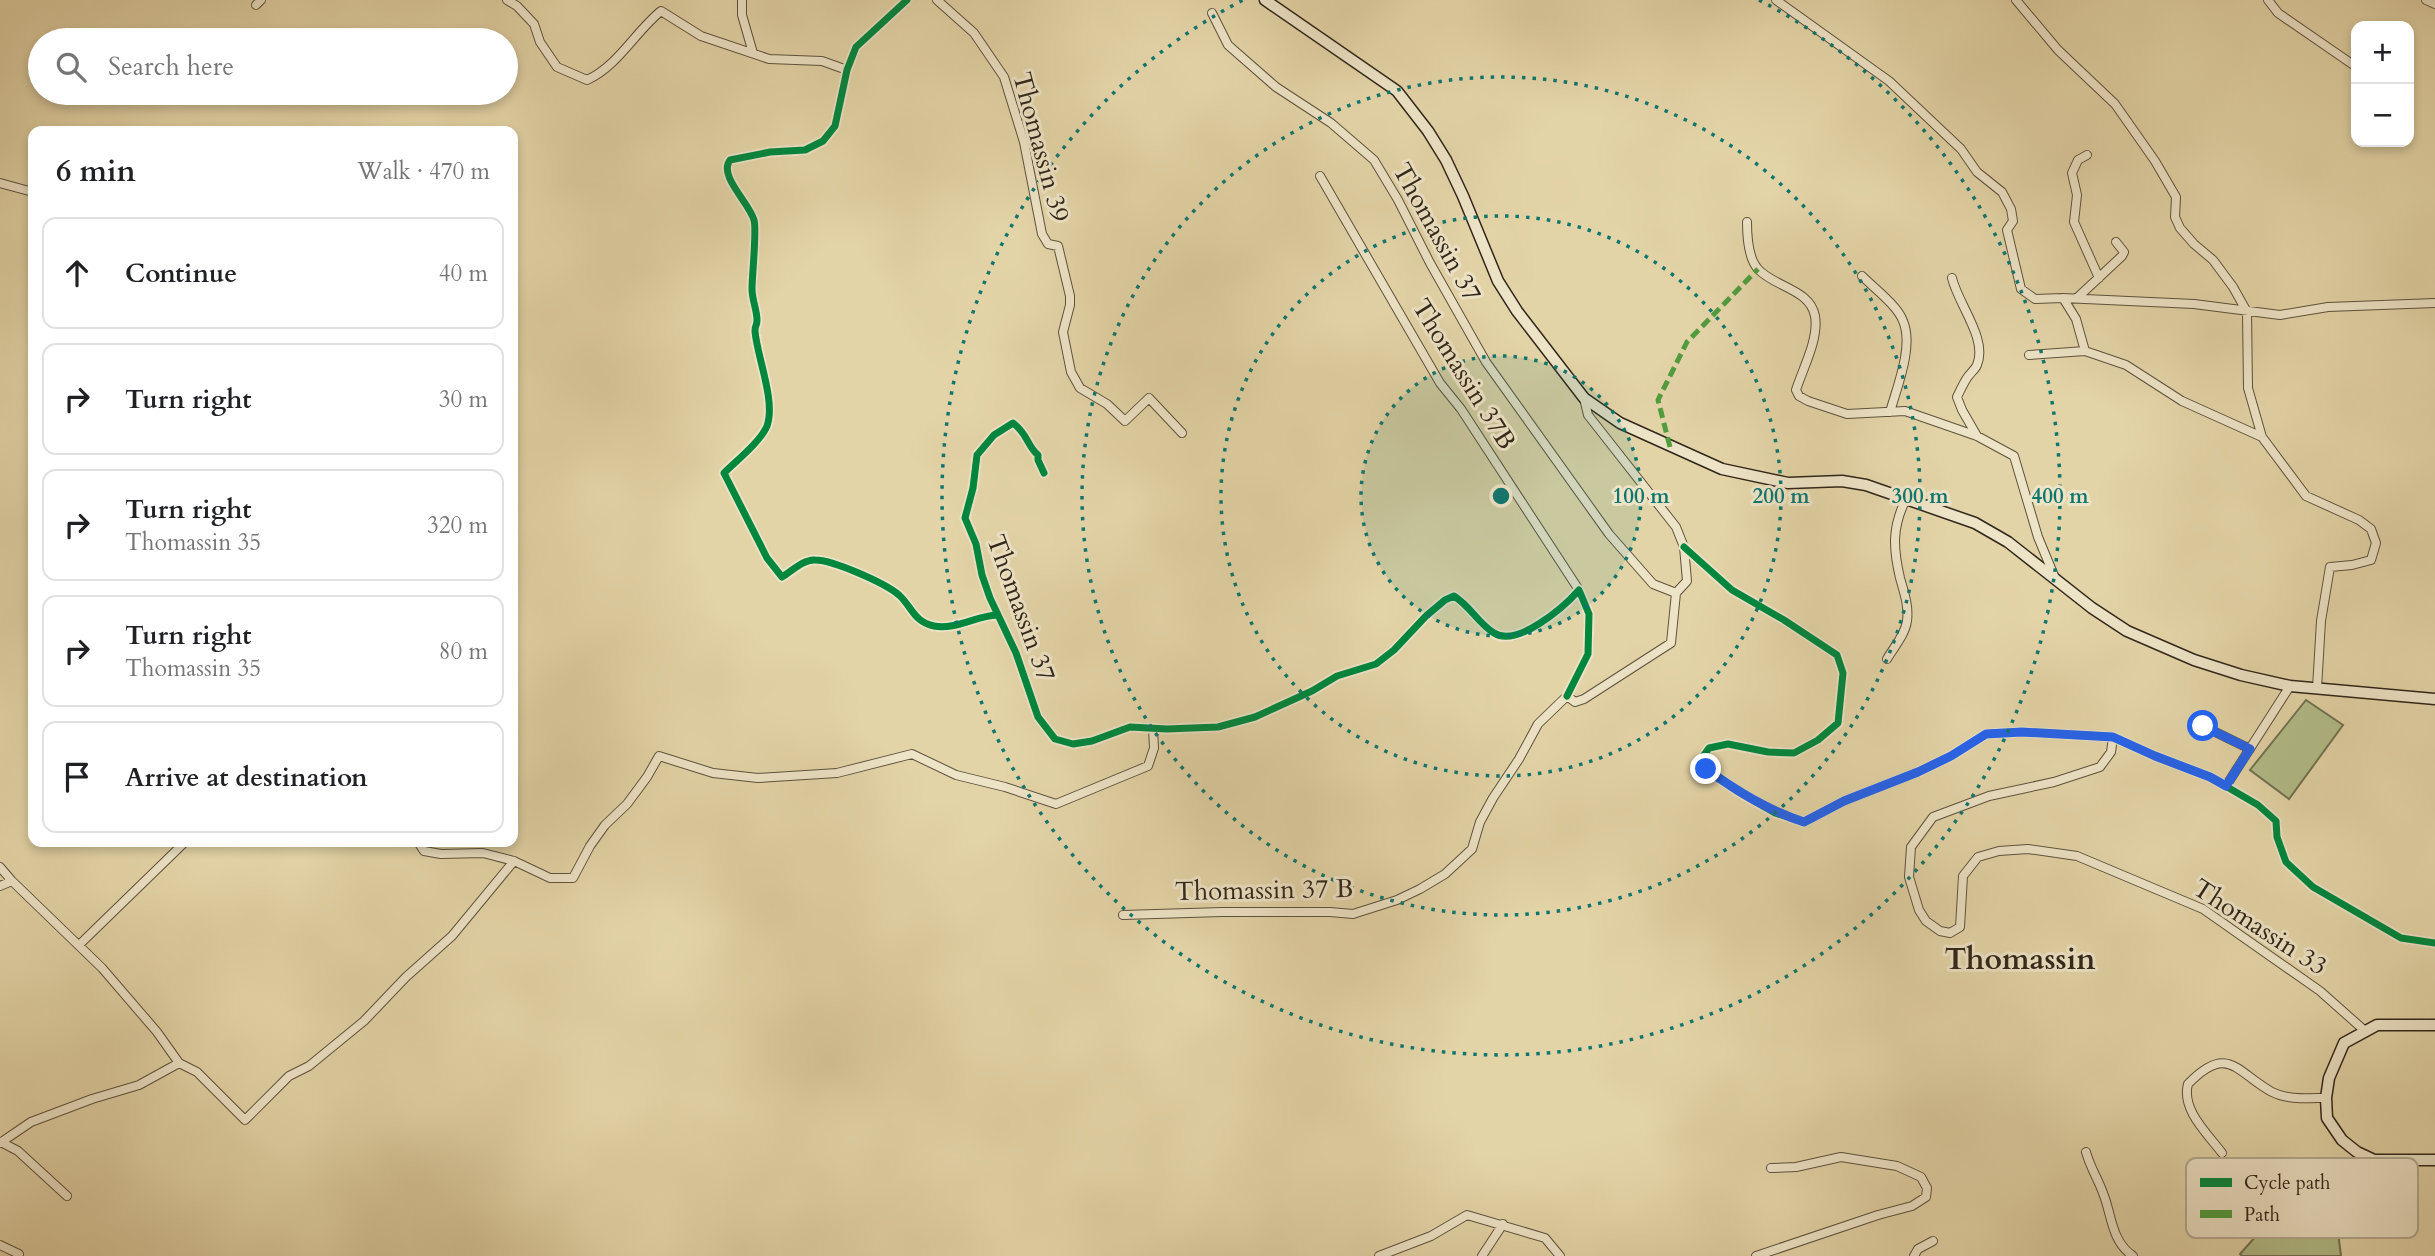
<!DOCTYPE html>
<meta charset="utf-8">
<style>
body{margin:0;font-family:Cardo,serif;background:#f2f2f2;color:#202124}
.controls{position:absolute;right:21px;top:21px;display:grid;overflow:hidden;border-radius:14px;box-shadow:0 4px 10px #0003}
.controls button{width:63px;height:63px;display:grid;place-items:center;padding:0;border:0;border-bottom:2px solid #e0e0e0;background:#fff;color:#202124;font:35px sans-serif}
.stop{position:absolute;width:21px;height:21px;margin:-16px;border:5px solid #2563eb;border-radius:50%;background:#fff}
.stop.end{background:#2563eb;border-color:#fff;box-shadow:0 2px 7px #0008}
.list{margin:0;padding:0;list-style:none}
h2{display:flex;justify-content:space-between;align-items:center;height:91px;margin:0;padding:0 28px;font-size:30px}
h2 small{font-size:23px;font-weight:400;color:#757577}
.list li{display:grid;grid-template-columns:46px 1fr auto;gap:21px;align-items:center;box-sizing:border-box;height:112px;margin:0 14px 14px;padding:0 14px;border:2px solid #e0e0e0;border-radius:14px}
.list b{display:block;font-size:26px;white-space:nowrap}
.list p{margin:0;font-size:23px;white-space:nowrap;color:#757577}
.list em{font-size:23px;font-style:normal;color:#757577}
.icon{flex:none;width:38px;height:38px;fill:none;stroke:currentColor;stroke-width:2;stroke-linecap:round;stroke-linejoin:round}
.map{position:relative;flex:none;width:2435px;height:1256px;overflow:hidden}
.search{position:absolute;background:#fff;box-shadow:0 4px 10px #0003;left:28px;top:28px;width:490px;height:77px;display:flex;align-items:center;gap:18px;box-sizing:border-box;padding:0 24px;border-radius:38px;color:#757577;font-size:26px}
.panel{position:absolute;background:#fff;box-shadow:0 4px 10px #0003;left:28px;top:126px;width:490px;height:721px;border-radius:14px}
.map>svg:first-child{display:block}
.green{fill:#b2bd89;stroke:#717251;stroke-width:2}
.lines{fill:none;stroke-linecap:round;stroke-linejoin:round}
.minor-casing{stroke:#5d523c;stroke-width:10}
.secondary-casing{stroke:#302619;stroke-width:13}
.minor{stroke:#ede3c6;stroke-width:8}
.secondary{stroke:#ede3c6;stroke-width:10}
.quiet{stroke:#509c3e;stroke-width:5;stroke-dasharray:10 5;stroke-linecap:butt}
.cycleway-casing{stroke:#ede3c6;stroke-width:11}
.cycleway{stroke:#00873e;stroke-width:7}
.route{stroke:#2563eb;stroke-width:9}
.ring{fill:none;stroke:#0f766e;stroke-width:3.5;stroke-dasharray:3.5 7}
.labels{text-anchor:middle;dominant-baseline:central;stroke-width:6;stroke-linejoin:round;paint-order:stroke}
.street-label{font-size:26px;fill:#302619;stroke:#ede3c6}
.quarter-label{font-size:30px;font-weight:bold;fill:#302619;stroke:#ede3c6}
.key{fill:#ede3c6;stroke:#b4aa92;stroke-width:2}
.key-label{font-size:19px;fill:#302619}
.centre{fill:#0f766e;stroke:#ede3c6;stroke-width:3.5}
.ring-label{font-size:21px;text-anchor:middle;font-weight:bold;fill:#0f766e;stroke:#ede3c6;stroke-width:6;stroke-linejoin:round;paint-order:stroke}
</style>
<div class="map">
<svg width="2435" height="1256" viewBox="0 0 2435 1256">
<rect width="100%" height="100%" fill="#e3d4a7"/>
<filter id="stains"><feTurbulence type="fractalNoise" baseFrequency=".00286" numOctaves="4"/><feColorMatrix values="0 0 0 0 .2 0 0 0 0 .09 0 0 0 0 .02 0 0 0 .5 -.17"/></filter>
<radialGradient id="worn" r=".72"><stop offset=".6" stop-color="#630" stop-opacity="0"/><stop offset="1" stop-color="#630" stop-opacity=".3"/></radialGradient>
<path class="green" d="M2306 700 2343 725 2289 799 2250 770Z
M2280 1209 2337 1224 2341 1256H2242L2240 1254Z"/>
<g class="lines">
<g class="minor-casing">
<path id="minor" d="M507 0 517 6 534 24 540 42 557 67 587 80C618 66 635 32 661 11L701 36 769 59 822 61 847 70
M742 0V15L753 53
M907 0 856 47 847 70 835 126 823 141 805 150 770 152 730 160C718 176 749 202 754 220 757 230 752 275 752 289 752 300 757 310 757 320 757 327 755 324 755 331 757 357 776 401 767 426 761 441 736 461 724 473L767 558 782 577C792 571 804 559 815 560 833 560 885 583 899 595 912 607 914 622 934 626 955 630 976 616 997 615
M937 0 974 33 1004 77 1024 142 1042 234 1048 244 1058 246 1070 296V305L1063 332 1071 372 1080 388 1107 404 1125 421 1149 398 1182 433
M1776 0 1889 81 1961 149 1977 172 2002 192 2011 209 2013 221 2007 230 2021 289 2035 299 2063 298 2076 319 2085 351 2126 365 2182 401 2262 437
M2016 0 2058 50 2115 104 2155 161 2176 197 2175 217 2180 228 2194 244 2213 260 2233 287 2247 312 2248 388 2262 437 2306 496 2359 520 2371 529 2376 543 2371 560 2352 565 2330 567 2321 621 2317 688
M2268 0 2278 13 2352 64
M2426 0 2435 4
M256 5 261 0
M1212 13 1228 45 1276 87 1331 123 1374 160 1398 200 1430 263 1486 362 1609 534 1653 584 1676 593
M2087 155 2078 160 2072 173 2077 195 2074 222 2099 278
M1320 176 1440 383 1461 409 1579 590
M0 183 33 192
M1747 222C1747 237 1748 258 1758 269 1774 287 1810 289 1815 316 1819 339 1803 368 1796 390L1799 396 1808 401 1847 414 1905 411 1977 436 2014 456 2038 537 2055 578
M1862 276C1873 287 1898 306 1903 321 1914 346 1897 387 1890 412
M1952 278C1958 304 1988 339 1977 365 1975 370 1970 373 1967 378 1963 384 1960 391 1957 397L1962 410 1977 436
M2063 298 2194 304 2280 315 2328 307 2435 303
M2077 298 2122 256 2124 252 2116 242
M2029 355 2085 351
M1044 473 1038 460V455C1027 446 1028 434 1013 423L994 435 977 455 973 488 965 518 976 544 982 575 990 598 1016 653 1038 717 1055 739 1073 744 1092 741 1130 727 1167 729 1218 727 1255 717 1312 691 1337 676 1376 664 1394 650 1426 616 1445 600 1454 596C1471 607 1478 623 1494 633 1517 648 1564 607 1579 590L1589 614 1588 654 1567 696
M1684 547 1732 590 1784 620 1837 655 1843 673 1838 723 1818 740 1794 753 1768 752 1728 744 1709 748 1702 758 1706 769 1737 791 1775 813 1804 822 1844 801 1918 772 1951 756 1986 734 2022 732 2113 737 2155 756 2210 777 2258 805 2276 821 2277 837 2286 862 2313 887 2401 938 2435 943
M1887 659C1894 647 1905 635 1907 621 1909 606 1904 592 1900 578 1893 548 1892 527 1906 499
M2203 726 2250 749
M2113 737 2111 752 2100 767 2054 782 1989 796 1933 817 1911 847 1909 877 1919 910 1926 921 1940 931 1950 933 1960 927 1963 876 1978 857 1999 851 2028 849 2077 856 2203 909 2320 991 2365 1031
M2226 786 2290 686
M418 842 424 851 441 854 483 853 514 861 550 878H573L590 846 605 825 627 804 647 777 659 756 713 773 758 778 837 773 912 754 956 775 1005 787 1056 804 1148 766 1154 748 1153 729
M0 867 12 881 102 968 157 1032 179 1063 197 1072 245 1120 289 1076 309 1066 364 1021 406 977 452 936 514 861
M0 886 12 881
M1123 915 1222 912H1330L1353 914 1397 900 1420 889 1445 874 1472 849 1480 822 1493 798 1519 759 1538 724 1567 696 1575 702 1584 699 1671 643 1676 593 1687 581 1684 547 1676 527 1588 415 1584 398
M79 945 185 842
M1 1142 18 1151 67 1196
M0 1143 31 1122 92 1099 139 1085 179 1063
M2086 1152C2090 1167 2098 1179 2103 1193 2112 1215 2111 1241 2133 1256
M2222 1153C2208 1134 2181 1110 2188 1084 2228 1043 2236 1072 2272 1092 2287 1100 2309 1098 2326 1098
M0 1245 19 1254
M1379 1256 1431 1236 1467 1215 1545 1238 1560 1256
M1482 1256 1503 1224
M1756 1256 1878 1215 1912 1206 1926 1197 1927 1188 1921 1177 1897 1166 1841 1157 1796 1167 1771 1168
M1914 1256 1918 1249 1933 1241"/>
</g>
<g class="secondary-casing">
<path id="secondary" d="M1265 0 1397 91 1428 131 1446 160 1463 196 1498 281 1517 311 1584 398 1620 423 1722 469 1788 483 1842 481 1866 485 1975 523 2008 542 2092 608 2127 631 2194 660 2241 675 2290 686 2435 699
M2435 1025H2377L2344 1043 2329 1078 2326 1098 2327 1118 2342 1140 2357 1152 2374 1160H2435"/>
</g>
<use href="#minor" class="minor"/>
<use href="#secondary" class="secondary"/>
<path class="quiet" d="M1670 447 1658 400 1687 342 1758 269"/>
<g class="cycleway-casing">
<path id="cycleway" d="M907 0 856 47 847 70 835 126 823 141 805 150 770 152 730 160C718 176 749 202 754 220 757 230 752 275 752 289 752 300 757 310 757 320 757 327 755 324 755 331 757 357 776 401 767 426 761 441 736 461 724 473L767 558 782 577C792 571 804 559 815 560 833 560 885 583 899 595 912 607 914 622 934 626 955 630 976 616 997 615
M1044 473 1038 460V455C1027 446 1028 434 1013 423L994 435 977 455 973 488 965 518 976 544 982 575 990 598 1016 653 1038 717 1055 739 1073 744 1092 741 1130 727 1167 729 1218 727 1255 717 1312 691 1337 676 1376 664 1394 650 1426 616 1445 600 1454 596C1471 607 1478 623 1494 633 1517 648 1564 607 1579 590L1589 614 1588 654 1567 696
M1684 547 1732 590 1784 620 1837 655 1843 673 1838 723 1818 740 1794 753 1768 752 1728 744 1709 748 1702 758 1706 769 1737 791 1775 813 1804 822 1844 801 1918 772 1951 756 1986 734 2022 732 2113 737 2155 756 2210 777 2258 805 2276 821 2277 837 2286 862 2313 887 2401 938 2435 943"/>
</g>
<use href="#cycleway" class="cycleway"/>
</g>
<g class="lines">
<path class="route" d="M1706 769C1737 791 1767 810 1804 822L1844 801 1918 772 1951 756 1986 734 2022 732 2113 737 2155 756 2210 777 2226 786 2250 749 2203 726"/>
</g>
<circle cx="1501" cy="496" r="140" fill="#0f766e" fill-opacity=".12"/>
<g class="ring">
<circle cx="1501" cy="496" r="140"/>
<circle cx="1501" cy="496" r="280"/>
<circle cx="1501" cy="496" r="419"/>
<path d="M1759 0A559 559 0 1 1 1243 0"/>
</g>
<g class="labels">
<g class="street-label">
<text transform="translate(1041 147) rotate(75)">Thomassin 39</text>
<text transform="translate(1437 232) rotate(61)">Thomassin 37</text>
<text transform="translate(1464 374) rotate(58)">Thomassin 37B</text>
<text transform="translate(1021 608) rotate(70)">Thomassin 37</text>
<text transform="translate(1264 890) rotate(-1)">Thomassin 37 B</text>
<text transform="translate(2260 927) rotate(33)">Thomassin 33</text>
</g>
<g class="quarter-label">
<text x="2020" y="959">Thomassin</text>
</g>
</g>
<rect x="2186" y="1158" width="232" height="80" rx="10" class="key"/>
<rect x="2200" y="1178" width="32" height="9" fill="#00873e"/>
<rect x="2200" y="1210" width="32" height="8" fill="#509c3e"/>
<g class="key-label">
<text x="2244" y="1189">Cycle path</text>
<text x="2244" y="1221">Path</text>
</g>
<circle cx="1501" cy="496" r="10" class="centre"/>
<g class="ring-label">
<text x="1641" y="503">100 m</text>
<text x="1781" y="503">200 m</text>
<text x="1920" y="503">300 m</text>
<text x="2060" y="503">400 m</text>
</g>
<rect width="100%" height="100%" filter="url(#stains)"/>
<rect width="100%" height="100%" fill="url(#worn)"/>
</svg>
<div class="controls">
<button>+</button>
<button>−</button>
</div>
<div class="stop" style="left:2203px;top:726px"></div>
<div class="stop end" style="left:1706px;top:769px"></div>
<div class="search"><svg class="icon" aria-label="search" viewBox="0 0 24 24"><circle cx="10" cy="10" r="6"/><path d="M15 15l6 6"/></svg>Search here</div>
<section class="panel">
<h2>6 min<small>Walk · 470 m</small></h2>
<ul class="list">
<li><svg class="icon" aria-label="ahead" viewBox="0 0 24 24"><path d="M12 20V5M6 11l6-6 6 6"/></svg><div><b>Continue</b></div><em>40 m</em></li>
<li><svg class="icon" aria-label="right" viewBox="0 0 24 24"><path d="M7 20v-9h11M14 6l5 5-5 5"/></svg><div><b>Turn right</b></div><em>30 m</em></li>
<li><svg class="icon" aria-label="right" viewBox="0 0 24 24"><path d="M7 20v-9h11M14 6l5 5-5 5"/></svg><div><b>Turn right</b><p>Thomassin 35</p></div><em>320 m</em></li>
<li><svg class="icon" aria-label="right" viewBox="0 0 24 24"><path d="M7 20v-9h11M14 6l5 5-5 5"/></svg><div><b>Turn right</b><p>Thomassin 35</p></div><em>80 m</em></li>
<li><svg class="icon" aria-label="arrive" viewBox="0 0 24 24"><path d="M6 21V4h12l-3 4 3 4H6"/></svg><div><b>Arrive at destination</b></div></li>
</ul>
</section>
</div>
